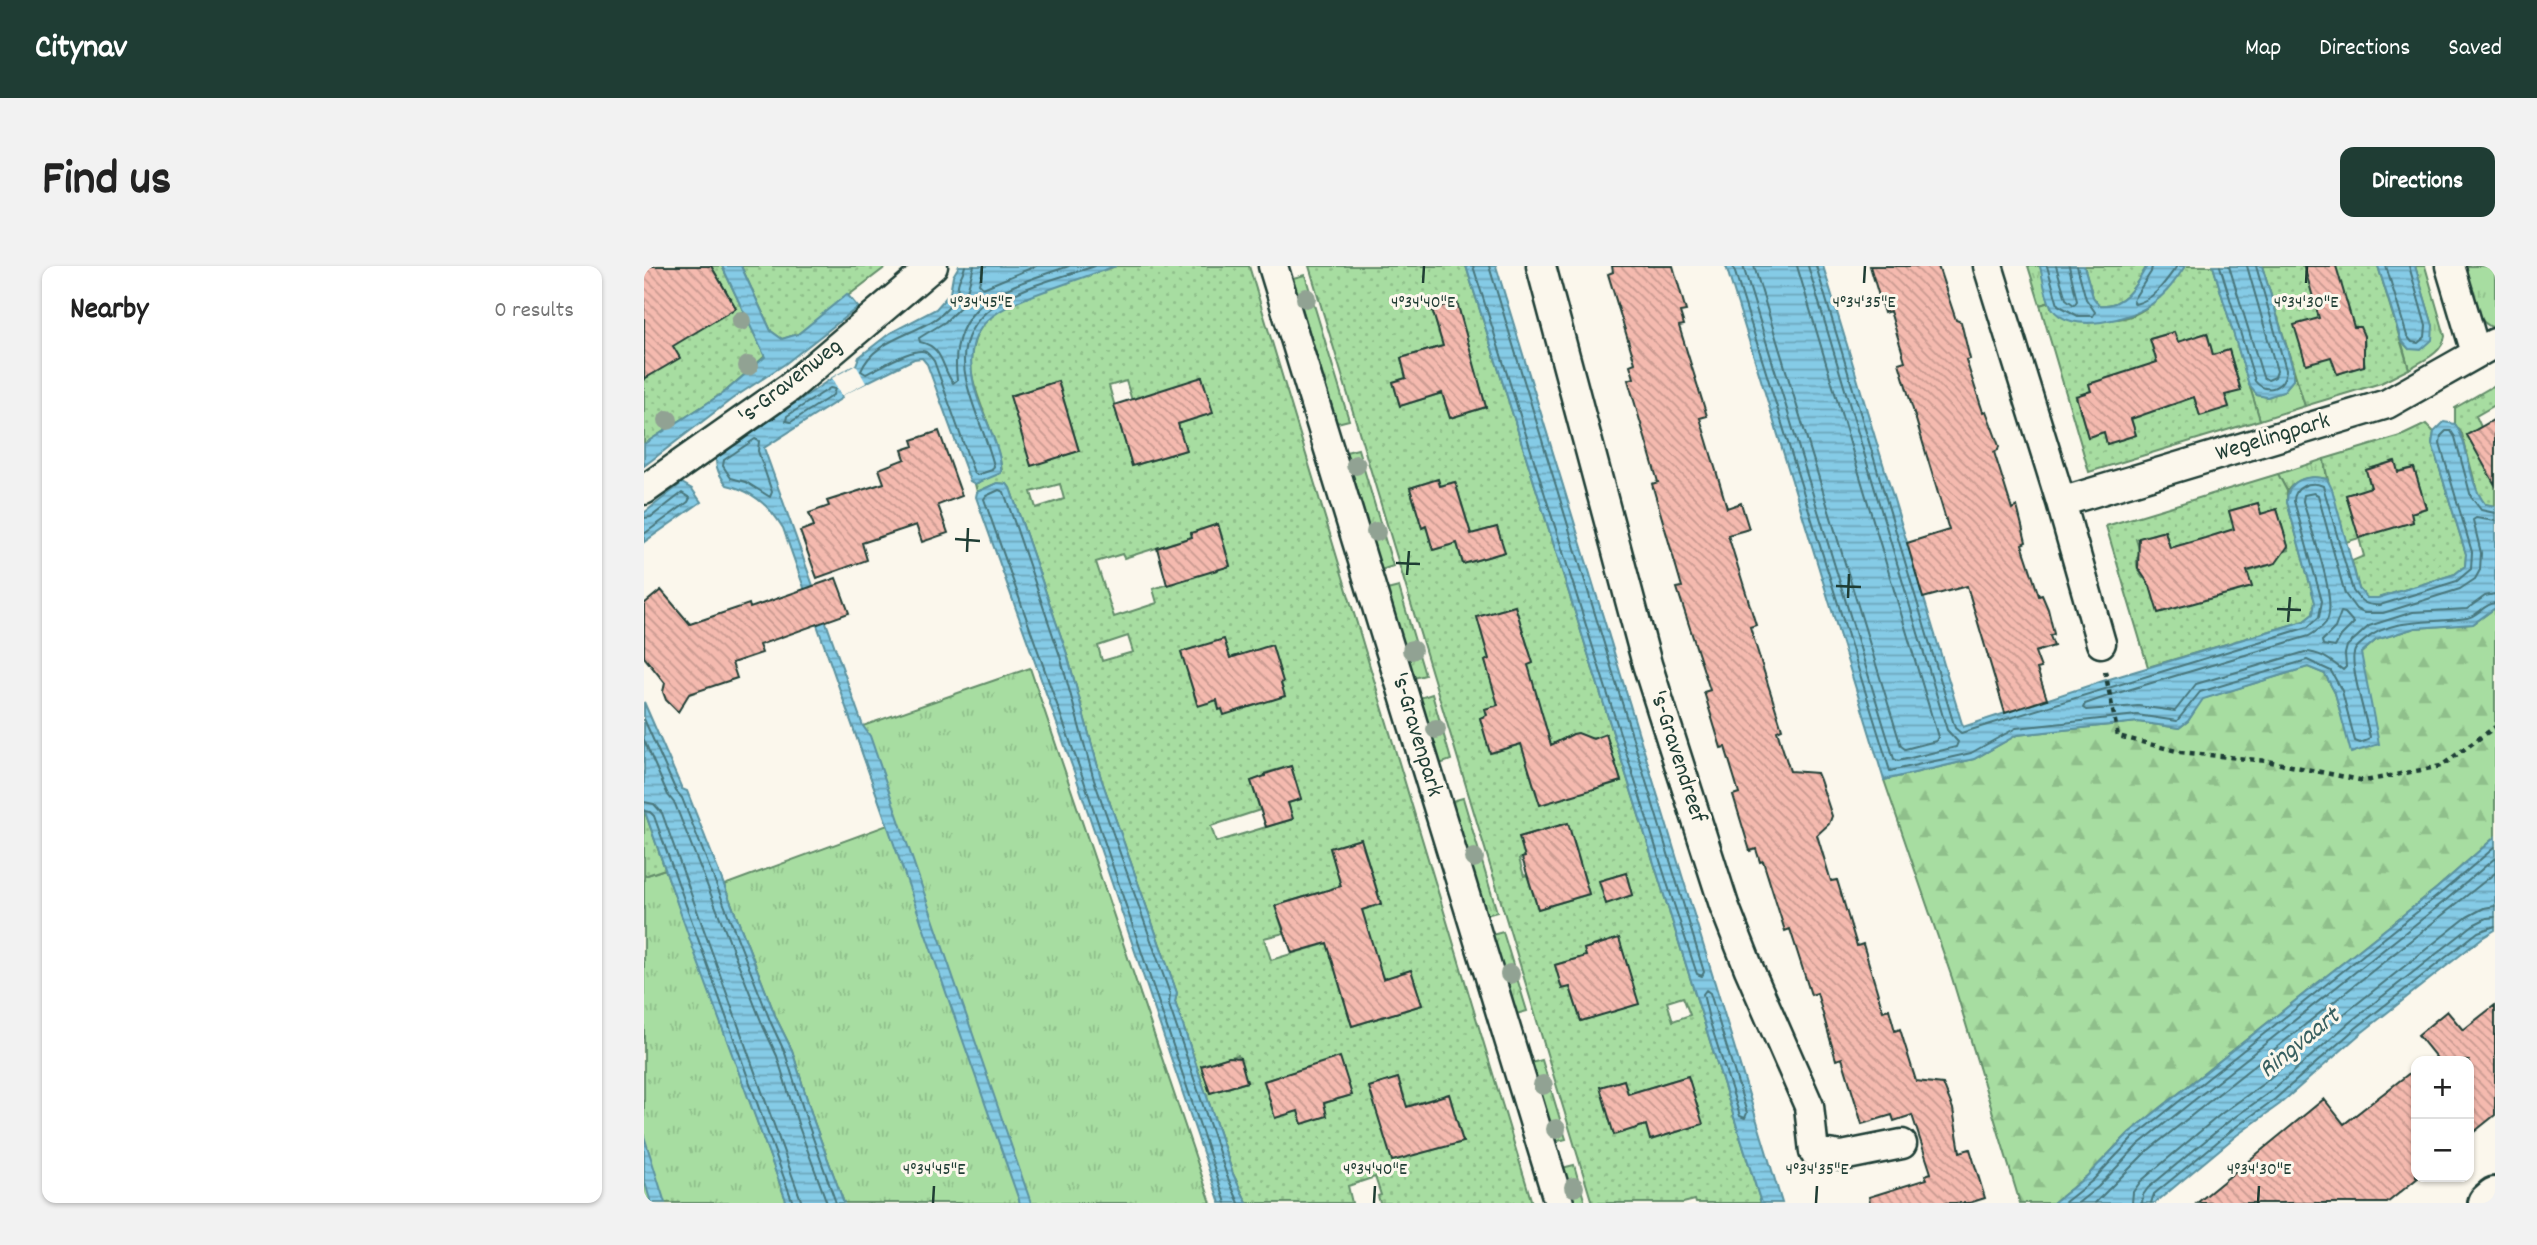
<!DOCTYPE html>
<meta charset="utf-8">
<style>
body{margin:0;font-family:Dekko,sans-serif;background:#f2f2f2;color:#222}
.controls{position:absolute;right:21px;bottom:21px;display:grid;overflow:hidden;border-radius:14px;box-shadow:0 2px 5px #0004}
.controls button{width:63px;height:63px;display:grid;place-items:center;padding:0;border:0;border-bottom:2px solid #e0e0e0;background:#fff;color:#222;font:35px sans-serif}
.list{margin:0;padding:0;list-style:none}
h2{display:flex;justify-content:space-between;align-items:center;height:91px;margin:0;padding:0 28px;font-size:30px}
h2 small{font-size:23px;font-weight:400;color:#767676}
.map{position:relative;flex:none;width:1851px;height:937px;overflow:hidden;border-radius:14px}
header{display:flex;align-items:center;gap:42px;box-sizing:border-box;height:98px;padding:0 35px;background:#1f3d34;color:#fff}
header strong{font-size:33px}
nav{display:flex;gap:38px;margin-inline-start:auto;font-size:24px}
.intro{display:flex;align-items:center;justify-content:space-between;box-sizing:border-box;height:168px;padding:0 42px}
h1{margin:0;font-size:49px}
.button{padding:18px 32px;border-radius:14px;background:#1f3d34;color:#fff;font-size:24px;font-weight:700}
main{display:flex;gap:42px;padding:0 42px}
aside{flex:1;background:#fff;border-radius:14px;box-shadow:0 2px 5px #0004}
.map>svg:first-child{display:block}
.grass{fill:url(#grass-tufts);stroke:#638d6a;stroke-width:2}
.forest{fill:url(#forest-firs);stroke:#638d6a;stroke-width:2}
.garden{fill:url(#garden-dots);stroke:#638d6a;stroke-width:2;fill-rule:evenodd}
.water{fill:url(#water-rules);stroke:#5c929f;stroke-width:2}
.pier{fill:#fbf7ec}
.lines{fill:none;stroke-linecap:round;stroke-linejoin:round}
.shore{stroke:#48767b;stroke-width:2}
.building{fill:url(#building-back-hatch);stroke:#1f3d34;stroke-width:2}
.street-casing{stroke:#1f3d34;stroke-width:33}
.secondary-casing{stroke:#1f3d34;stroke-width:44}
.path{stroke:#1f3d34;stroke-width:4.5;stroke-dasharray:5 5;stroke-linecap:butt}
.street{stroke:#fbf7ec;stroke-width:28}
.secondary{stroke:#fbf7ec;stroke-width:38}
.tree{fill:#91a293}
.ticks{fill:none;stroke:#1f3d34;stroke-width:2.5}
.labels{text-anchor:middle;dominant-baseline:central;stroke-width:6;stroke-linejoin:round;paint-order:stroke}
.street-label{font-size:24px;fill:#1f3d34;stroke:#fbf7ec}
.water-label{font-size:26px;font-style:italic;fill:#386060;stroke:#fbf7ec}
.ticks-label{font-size:18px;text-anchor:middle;fill:#1f3d34;stroke:#fbf7ec;stroke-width:6;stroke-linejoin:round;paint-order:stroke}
</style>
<header>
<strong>Citynav</strong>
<nav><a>Map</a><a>Directions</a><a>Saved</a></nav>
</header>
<div class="intro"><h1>Find us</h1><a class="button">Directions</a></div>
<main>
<aside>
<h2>Nearby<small>0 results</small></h2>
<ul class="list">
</ul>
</aside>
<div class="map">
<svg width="1851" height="937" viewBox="0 0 1851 937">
<defs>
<pattern id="grass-tufts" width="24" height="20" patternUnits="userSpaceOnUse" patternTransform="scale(1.75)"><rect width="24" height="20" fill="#a7dda1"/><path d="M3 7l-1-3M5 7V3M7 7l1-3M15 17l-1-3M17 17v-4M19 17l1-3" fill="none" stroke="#8fbf8b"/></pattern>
<pattern id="forest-firs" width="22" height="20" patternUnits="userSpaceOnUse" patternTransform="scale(1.75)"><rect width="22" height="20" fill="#a7dda1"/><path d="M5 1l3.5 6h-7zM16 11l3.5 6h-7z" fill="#8fbf8b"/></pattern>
<pattern id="garden-dots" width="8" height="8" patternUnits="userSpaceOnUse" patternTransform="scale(1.75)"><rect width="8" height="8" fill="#a7dda1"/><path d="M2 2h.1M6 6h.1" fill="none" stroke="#8fbf8b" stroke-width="1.8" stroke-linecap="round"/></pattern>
<pattern id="water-rules" width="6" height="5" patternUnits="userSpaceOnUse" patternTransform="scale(1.75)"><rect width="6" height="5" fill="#85cbe6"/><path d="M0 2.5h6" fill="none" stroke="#6ca6bb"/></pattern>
<pattern id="building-back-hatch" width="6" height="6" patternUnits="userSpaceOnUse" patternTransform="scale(1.75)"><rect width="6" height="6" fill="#f5baaf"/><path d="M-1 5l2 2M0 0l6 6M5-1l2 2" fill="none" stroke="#c6988f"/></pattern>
</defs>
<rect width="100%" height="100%" fill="#fbf7ec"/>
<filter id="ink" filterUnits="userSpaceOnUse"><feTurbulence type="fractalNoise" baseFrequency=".0143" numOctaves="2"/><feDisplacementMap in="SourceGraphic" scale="14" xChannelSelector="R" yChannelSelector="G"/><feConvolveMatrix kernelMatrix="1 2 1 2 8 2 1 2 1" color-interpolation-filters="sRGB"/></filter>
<g filter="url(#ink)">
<path class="grass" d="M1384 0H1396L1406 36 1396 39Z
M1771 0H1781L1801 70C1798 88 1779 94 1765 103L1757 74 1765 83 1789 60Z
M1817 0H1851V62C1827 56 1824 21 1817 0Z
M661 9 705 154 693 157 649 12Z
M1649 103 1661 140 1616 154 1605 119 1613 129 1623 131 1639 126 1649 114Z
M714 183 749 300 737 304 702 186Z
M1680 193 1683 213C1667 209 1653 212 1643 225L1634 208Z
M755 321 781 409 770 412 743 324Z
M386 402 567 937H200L170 856 148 784 133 754 80 619 244 559 210 463Z
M788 428 807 494 796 498 776 432Z
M819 532 853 646 842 649 808 535Z
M21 603 143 937H0V610Z
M859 666 883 745 872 748 848 669Z
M898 794 922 873 910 876 887 797Z
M930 899 941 937H928L918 902Z"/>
<path class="forest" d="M1851 342V571L1793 622 1485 867 1443 910 1409 937H1376L1308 712 1240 514 1330 493 1373 469 1494 456 1535 462 1544 455 1558 433 1664 401 1681 408 1691 427 1708 487 1719 407 1716 388 1732 374 1771 362 1829 358Z"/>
<path class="garden" d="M67 0H78L121 90 82 125 0 178V33L60 61 92 42Z
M97 0H243L154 68 138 73 127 65Z
M472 0H605L888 937H736L734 930 737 929 731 911 704 920 708 937H603L589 908 531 736 533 727 457 512 423 388 366 222 363 218 353 217 333 226 331 218 358 205C354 174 336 144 329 113 324 92 329 69 343 52 361 31 443 10 472 0ZM558 111 569 146 534 158 541 184 488 200 465 120 482 115 493 151ZM414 115 435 185 392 197 366 130ZM416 218 420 233 392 242 387 226ZM574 258 586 299 509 323 513 337 470 351 452 296 478 288 480 292 548 271V267ZM484 370 489 386 458 395 454 380ZM628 380 639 416 575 443 573 436 576 435 575 433 553 439 538 386 586 392ZM647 500 657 533 644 537 649 553 572 576 567 560 616 544 607 515 621 510V507ZM717 573 737 637 718 644 724 665 627 694 620 672 640 667 631 640 697 620 686 582ZM732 691 739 713 767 704 778 739 708 760 691 703ZM594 789 603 816 566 827 558 799ZM696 792 707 829 631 852 620 815ZM754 812 760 829 754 831 757 842 805 828 819 876 789 884 726 821Z
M665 0H822L1117 937H1052L1051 934 1039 937H948ZM812 36 842 141 806 152 798 127 756 140 749 116 762 112 757 92 799 80 788 43ZM794 213 796 220 811 216 827 268 853 261 860 286 819 298 813 277 789 284 782 260 778 261 766 222ZM871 340 889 397 846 410 841 395 845 393 833 351ZM894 435 906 485 920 480 921 474 929 468 939 469 943 474 962 469 977 515 952 523 948 511 892 527 882 492 895 488 891 474 847 487 836 452 843 449 842 443 862 437 865 444ZM920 558 926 577 930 576 945 628 894 643 883 609 880 610 875 593 881 591 876 571ZM982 607 988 629 962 637 956 615ZM961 676 963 683 977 679 994 737 937 755 926 721 918 722 911 699 942 690 940 683ZM1039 731 1046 749 1029 755 1023 736ZM1044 810 1058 858 1007 874 1002 859 970 868 957 821 980 814 984 828Z
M1440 0H1503C1492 19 1480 42 1455 39L1449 31Z
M1541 0H1569L1616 154 1445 206 1396 39 1406 36 1407 41C1427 45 1447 51 1467 53 1499 55 1525 23 1541 0ZM1530 66 1534 76 1563 67 1569 89 1585 84 1597 124 1581 129 1585 140 1556 149 1548 125 1521 93 1512 95 1506 73ZM1474 109 1492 169 1463 178 1460 166 1444 171 1432 131 1447 125 1445 118Z
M1618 0H1734L1765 103 1737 117 1661 140ZM1715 61 1720 70 1721 81 1717 83 1721 99 1693 108 1685 83Z
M1851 119V139L1832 150 1837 161 1823 169 1851 202V240L1841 238 1834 229 1818 168 1811 158V142Z
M1782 158 1790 166 1788 178 1822 288 1821 300 1811 308 1734 332H1723L1715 323 1708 295 1720 290 1715 272 1702 276C1695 249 1683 220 1680 193L1757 170ZM1750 195 1754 206 1770 202 1782 242 1767 247 1769 256 1714 267 1702 229H1729L1722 204Z
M1634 208 1643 225V236L1671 336 1669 348 1660 355 1504 401 1462 260ZM1614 237 1617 248 1633 244 1645 284 1630 289 1632 297 1603 306 1608 321 1583 328 1577 309 1592 270 1585 245ZM1521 265 1543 338 1515 347 1504 311 1499 312C1494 306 1492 299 1493 292L1497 290 1492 273Z
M0 543 21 603 0 610Z"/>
<path class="water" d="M78 0H97L127 65 138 73 154 68 203 28 214 41 141 98 88 133 0 200V178L82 125 121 91Z
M315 0H472C448 8 424 17 401 25 344 45 313 64 333 130 340 152 359 186 357 207L331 218 326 215 283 98 278 92 270 93 197 129 198 132 120 182 219 460 226 470 387 937H376L139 262C126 240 109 225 83 219 76 210 71 202 72 191L188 112 212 99 215 91 246 67 292 43 306 27 309 10Z
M822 0H852L1138 937H1117Z
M1082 0H1179L1319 461 1462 414 1660 355 1669 348 1671 336 1643 236C1643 214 1663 208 1683 213L1688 223 1715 323 1723 332H1734L1811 308 1821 300 1822 288 1788 178 1790 166 1800 156 1811 158C1827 182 1823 215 1841 238L1851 240V342L1829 358 1771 362 1732 374 1717 387 1735 478 1707 487 1691 427 1681 408 1664 401 1559 433 1544 455 1535 462 1494 456 1373 469 1330 493 1240 514Z
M1396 0H1440L1449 31 1455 39C1480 42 1492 19 1503 0H1541C1532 14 1523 27 1509 37 1489 53 1425 70 1408 42 1401 31 1399 13 1396 0Z
M1569 0H1618L1649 103V114L1639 126 1623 131 1613 129 1605 119Z
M1734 0H1771L1789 60 1788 74 1777 84 1765 83 1757 74Z
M38 217 48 223 57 236 0 276V247Z
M353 217 363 218 366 222 423 388 457 512 533 727 531 736 589 908 603 937H576L432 511 332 231 333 226Z
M0 436 38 523 43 525 133 754 148 784 170 856 200 937H143L51 688 0 543Z
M1851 571V664L1838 672 1716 768 1636 838 1593 869 1511 937H1409L1443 910 1485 867 1793 622Z
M0 870 21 937H7L0 913Z"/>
<path class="pier" d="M212 99 222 117 197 130 188 112Z"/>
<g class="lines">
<path class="shore" d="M321 0C320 6 317 9 315 15 313 21 314 26 311 31 294 69 233 65 217 105L222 108C234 103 270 80 282 86 285 88 288 93 290 95L330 207 333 209 348 204 350 200C343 171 328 143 322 113 305 33 396 19 451 0
M330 0 321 32 316 41 301 56 275 72 276 76C300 81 297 101 309 117L313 114C303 34 364 21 425 0
M340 0 335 18 339 22 392 0
M829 0 1024 620 1053 708 1058 710 1060 706 845 0
M1089 0 1246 505 1327 487 1372 462 1493 449 1533 455 1556 426 1663 394 1687 405 1698 425 1711 475 1716 477 1724 474 1726 471C1722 453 1706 401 1710 387 1711 381 1717 378 1720 375 1749 350 1789 358 1823 352 1834 350 1840 338 1851 337
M1099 0 1250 493 1254 495 1312 481 1314 476 1303 464 1164 0
M1110 0 1257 480 1261 483 1292 475 1294 471 1153 0
M1172 0 1311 462 1317 467 1664 361 1675 351 1678 335 1650 235C1650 221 1666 214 1679 220L1709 325C1717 336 1722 340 1736 339L1813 315 1827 303 1828 286 1796 178 1797 170 1802 165H1807L1811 171 1827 231 1837 244 1851 247
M1403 0 1414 39 1434 50H1449L1451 46 1442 33 1433 0
M1412 0 1422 33 1430 39 1433 35 1425 0
M1508 0 1507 6 1489 34 1491 38C1510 34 1522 15 1533 0
M1576 0 1611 115C1622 129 1641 122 1642 104L1612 0
M1585 0 1619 111 1624 114 1631 111 1633 105 1603 0
M1742 0 1763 70 1768 76 1774 77 1781 71 1782 60 1765 0
M186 122 191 123 189 129 147 156 142 155 143 150Z
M111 173 115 175 114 185 128 226 126 231 102 216 87 212 79 200 80 194Z
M0 252 7 251 38 227 46 232 44 236 0 268
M1851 255 1832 252 1829 254 1837 287 1836 304 1831 313 1816 323 1739 347H1720L1712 343 1701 328 1674 229 1670 227 1660 229 1659 235C1666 261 1692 328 1684 352 1682 360 1672 366 1665 370L1467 429 1441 438 1439 442 1442 444 1494 440 1531 445 1552 418 1661 386C1677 386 1688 396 1699 404L1702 401 1701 388 1703 380 1725 360 1769 346 1823 343 1841 330 1851 328
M1697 346 1701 347 1710 357 1697 370 1691 381 1679 379 1678 375 1691 362Z
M0 453 32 525 38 532 127 757 141 787 164 858 192 937
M0 474 24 529 31 538 119 760 133 790 155 861 183 937
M0 536 10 538 18 547 158 937
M0 545 6 546 10 550 149 937
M1062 724 1066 727 1103 847 1101 852 1096 850 1065 753 1059 728Z
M582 937 438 509 340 233 342 230 355 224 360 226 416 390 450 514 526 728 525 739 583 910 595 937
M1420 937 1448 915 1489 872 1797 627 1851 581
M1434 937 1454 921 1495 878 1802 634 1851 592
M1451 937 1502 886 1851 607
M1488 937 1489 926 1497 915 1577 848 1619 818 1700 748 1823 651 1840 642 1851 640
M1498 937 1499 929 1504 922 1584 856 1626 826 1706 756 1829 659 1843 652 1851 651
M1507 937 1510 928 1589 863 1631 833 1712 762 1834 666 1851 660"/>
</g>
<path class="building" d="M0 0H67L92 42 29 80 36 92 0 113Z
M968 0H1029L1042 45 1036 46 1040 59 1035 60 1063 150 1056 152 1076 218 1083 242 1097 237 1105 263 1084 269 1112 359 1106 361 1138 463 1133 465 1146 505 1173 507 1176 514 1188 550 1185 558 1173 569 1187 615 1193 614 1213 680 1219 678 1239 745 1245 743 1251 765 1256 763 1272 815 1299 818 1309 843 1316 886 1326 883 1341 932 1325 937H1226L1225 931 1283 913 1281 909 1287 907 1268 849 1250 855 1248 849 1218 858 1198 792 1192 794 1173 727 1167 729 1146 663 1141 665 1119 595 1116 596 1112 583 1106 585 1089 529 1095 527 1081 481 1077 482 1060 426 1066 424 1033 322 1038 321 1008 218 1014 216 984 114 990 112 986 99 991 97 964 8 969 6Z
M1226 0H1294L1312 54 1317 56 1326 93 1322 94 1339 146 1342 145 1355 180 1354 184 1350 186 1368 243 1373 240 1382 276 1378 278 1395 330 1398 329 1404 343 1410 368 1406 370 1410 380 1391 386 1397 402 1393 403 1403 433 1361 447 1323 320 1279 332 1263 277 1305 264 1255 97 1261 95 1246 45 1240 47Z
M1660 0H1692L1710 61H1716L1720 70V100L1693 108 1687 91 1662 98 1650 59 1675 52Z
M813 36 842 141 806 152 798 127 756 140 749 116 762 112 757 92 799 80 788 43Z
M1530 66 1534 76 1563 67 1569 89 1585 84 1597 125 1581 129 1585 141 1556 150 1550 131 1487 153 1492 169 1463 178 1460 166 1444 171 1432 130 1447 125 1445 118 1513 96 1506 73Z
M558 111 569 147 534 158 542 184 488 200 470 139Z
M414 115 435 185 387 200 366 130Z
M1851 153V219L1823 169Z
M295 165 318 230 294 239 304 267 278 276 272 259 218 277 223 294 173 312 156 265 170 260 165 247 185 240 183 235 240 217 235 203 261 193 258 184 270 180 268 174Z
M1751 195 1754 206 1770 202 1782 242 1767 247 1769 256 1715 272 1702 229 1727 221 1722 204Z
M794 213 796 220 811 216 827 268 853 261 861 286 819 298 813 277 789 284 782 260 778 262 766 222Z
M1614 237 1617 248 1633 243 1644 280 1632 297 1603 305 1608 321 1514 347 1506 320 1494 302 1495 272 1521 265 1526 282 1561 272 1590 263 1585 245Z
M574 258 586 300 523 319 513 282 548 271 547 267Z
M192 312 205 347 115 379 118 387 88 397 93 412 45 428 34 446 22 434 19 426 21 417 0 391V338L17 324 46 358 105 338 106 342Z
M871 340 889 397 884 399 907 479 929 468 934 467 949 473 962 468 977 515 896 539 877 478 846 487 836 452 843 449 841 443 854 439 841 395 845 393 833 351Z
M580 373 586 392 628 379 639 416 637 417 641 430 580 449 578 443 575 444 573 434 554 440 537 386Z
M647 500 657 533 644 537 649 553 622 561 607 515 621 510V508Z
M924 557 945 628 894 643 878 592 881 591 875 571Z
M717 573 737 638 718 644 739 713 767 704 778 739 708 760 683 677 648 687 631 640 697 620 686 582Z
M982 607 988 629 962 638 955 615Z
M975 672 995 738 937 755 926 721 918 723 911 699 942 690 940 683Z
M1851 739V849L1825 870V795H1795L1774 769 1803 745 1819 764Z
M585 791 596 792 603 816 566 827 557 800Z
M696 791 708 829 680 837 683 850 658 858 654 845 631 852 620 815Z
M1772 802V911H1775L1743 937H1553L1680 833 1700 858Z
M1044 810 1059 858 1006 874 1002 859 970 869 956 821 980 814 984 828Z
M754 812 763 841 805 828 819 876 748 895 725 821Z"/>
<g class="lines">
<g class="street-casing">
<path id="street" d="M629 0 915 937
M897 0 1003 398 1080 639 1105 703 1165 840 1170 886 1198 890 1258 878
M1344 0 1417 236 1457 377
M1806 0 1832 87
M0 224 145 122 289 0
M1417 236 1743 138 1851 77"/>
</g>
<g class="secondary-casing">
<path id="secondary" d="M1844 937 1851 931"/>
</g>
<path class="path" d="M1461 405 1474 470 1536 486 1623 495 1721 515 1797 500 1851 461"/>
<use href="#street" class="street"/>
<use href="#secondary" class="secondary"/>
</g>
<g class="tree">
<circle cx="662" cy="32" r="10"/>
<circle cx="97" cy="55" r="10"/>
<circle cx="104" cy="100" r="10"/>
<circle cx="24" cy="154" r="10"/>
<circle cx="712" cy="199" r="10"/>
<circle cx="732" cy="266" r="10"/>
<circle cx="768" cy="384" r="10"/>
<circle cx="792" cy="463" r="10"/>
<circle cx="830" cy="592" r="10"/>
<circle cx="866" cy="708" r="10"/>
<circle cx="899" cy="819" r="10"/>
<circle cx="912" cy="863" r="10"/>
<circle cx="930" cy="921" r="10"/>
</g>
</g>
<path class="ticks" d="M337 17 338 0M779 17 780 0M1220 17 1221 0M1662 17 1663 0M311 273 336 275M323 286 324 262M752 297 776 298M763 309 765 285M1192 320 1217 321M1204 332 1205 308M1633 343 1657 344M1644 356 1646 331M289 937 290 920M730 937 731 920M1172 937 1173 920M1614 937 1615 920"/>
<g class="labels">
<g class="street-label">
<text transform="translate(147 116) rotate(-38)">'s-Gravenweg</text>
<text transform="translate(1629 172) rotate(-17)">Wegelingpark</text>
<text transform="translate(772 469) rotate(73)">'s-Gravenpark</text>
<text transform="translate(1033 491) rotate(72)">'s-Gravendreef</text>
</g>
<g class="water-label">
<text transform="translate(1656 778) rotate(-39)">Ringvaart</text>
</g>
</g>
<g class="ticks-label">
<text x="337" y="41">4°34'45"E</text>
<text x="779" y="41">4°34'40"E</text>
<text x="1220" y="41">4°34'35"E</text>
<text x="1662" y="41">4°34'30"E</text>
<text x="290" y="908">4°34'45"E</text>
<text x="731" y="908">4°34'40"E</text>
<text x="1173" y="908">4°34'35"E</text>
<text x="1615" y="908">4°34'30"E</text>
</g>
</svg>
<div class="controls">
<button>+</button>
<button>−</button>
</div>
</div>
</main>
